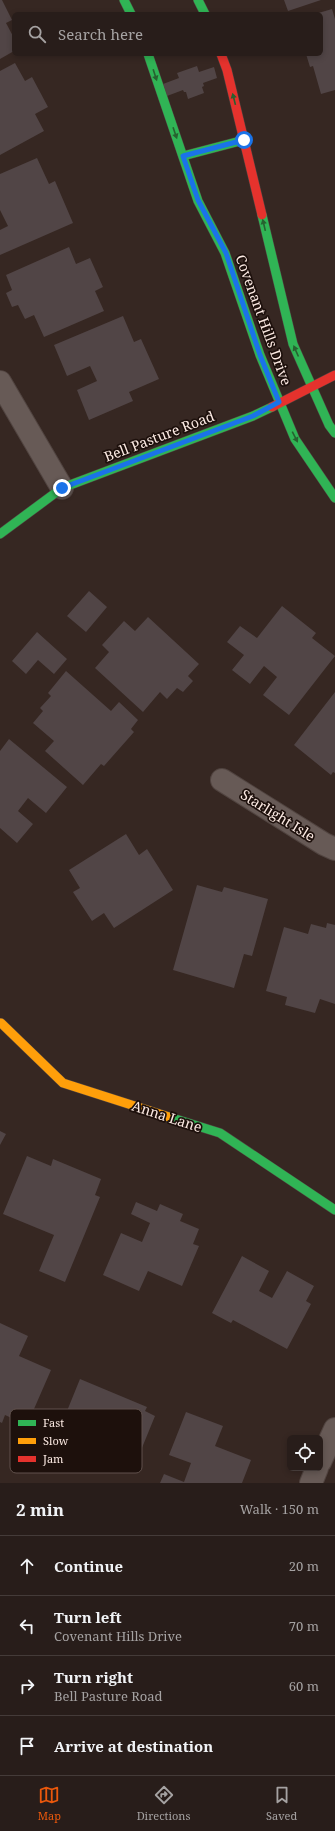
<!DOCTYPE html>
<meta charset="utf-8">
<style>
body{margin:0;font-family:"Noto Serif",serif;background:#342a27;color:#f1f3f6}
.controls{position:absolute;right:12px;bottom:12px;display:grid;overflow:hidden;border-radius:6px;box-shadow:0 2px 6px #0003}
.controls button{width:36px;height:36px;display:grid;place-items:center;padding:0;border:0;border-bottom:1px solid #443b39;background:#281d1a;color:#f1f3f6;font:20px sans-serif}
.stop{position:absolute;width:12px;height:12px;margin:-9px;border:3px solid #1a73e8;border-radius:50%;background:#fff}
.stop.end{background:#1a73e8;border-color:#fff;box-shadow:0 1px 4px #0008}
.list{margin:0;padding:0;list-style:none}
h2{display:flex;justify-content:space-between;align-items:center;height:52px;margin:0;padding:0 16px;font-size:17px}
h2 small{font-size:13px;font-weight:400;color:#a5a2a2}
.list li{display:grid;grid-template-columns:26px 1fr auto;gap:12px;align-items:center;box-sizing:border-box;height:60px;padding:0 16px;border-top:1px solid #443b39}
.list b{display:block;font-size:15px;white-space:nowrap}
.list p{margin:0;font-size:13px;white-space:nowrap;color:#a5a2a2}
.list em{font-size:13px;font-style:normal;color:#a5a2a2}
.icon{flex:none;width:22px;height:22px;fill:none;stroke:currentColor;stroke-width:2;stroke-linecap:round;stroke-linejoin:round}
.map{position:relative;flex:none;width:335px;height:1483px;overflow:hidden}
.search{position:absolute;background:#281d1a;box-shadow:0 2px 6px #0003;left:12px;right:12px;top:12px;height:44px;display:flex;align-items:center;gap:10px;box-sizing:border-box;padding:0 14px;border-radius:6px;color:#a5a2a2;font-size:15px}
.sheet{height:292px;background:#281d1a}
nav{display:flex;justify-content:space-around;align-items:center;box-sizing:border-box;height:56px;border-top:1px solid #443b39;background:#281d1a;font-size:11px;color:#a5a2a2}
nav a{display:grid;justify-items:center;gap:2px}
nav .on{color:#ea580c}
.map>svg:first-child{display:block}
.building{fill:#514546}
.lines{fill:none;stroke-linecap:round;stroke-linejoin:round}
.street-casing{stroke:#514440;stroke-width:24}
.fast-casing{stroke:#514440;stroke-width:10}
.slow-casing{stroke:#514440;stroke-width:10}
.jam-casing{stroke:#514440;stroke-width:10}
.street{stroke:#675a56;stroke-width:22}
.fast{stroke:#30b455;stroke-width:9}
.slow{stroke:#ff9f0a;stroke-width:9}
.jam{stroke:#e5322d;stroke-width:9}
.oneway{fill:#266230}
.route{stroke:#1a73e8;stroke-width:5}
.labels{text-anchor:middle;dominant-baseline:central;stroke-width:3.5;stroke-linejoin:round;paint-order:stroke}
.street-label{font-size:14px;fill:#fbe9e2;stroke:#1d100c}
.key{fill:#1d100c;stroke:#60514c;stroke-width:1}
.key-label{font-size:11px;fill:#fbe9e2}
</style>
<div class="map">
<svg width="335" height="1483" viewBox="0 0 335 1483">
<rect width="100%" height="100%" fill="#362722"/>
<path class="building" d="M0 0H2L12 20 6 23 14 38V51L0 59Z
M284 0H321L288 11Z
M332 9 335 19V90L321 94 313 66 310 67 306 54H321V14H315Z
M15 63 25 81 32 77 48 107 35 114 44 131 0 155V71Z
M197 66 199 72 214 67 217 78 203 83 204 86 202 87 204 93 188 99 186 92H184L183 90 167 96 163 84 179 78 177 73Z
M37 158 49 184 55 181 73 223 0 255V230L8 226 0 210V174Z
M69 247 76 264 90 258 103 287 95 291 104 311 44 337 34 315 25 319 18 305 12 307 6 293 12 290 6 275Z
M123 316 134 342 141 339 159 379 129 392 133 401 89 420 77 390 97 381 90 366 67 376 54 345Z
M89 591 107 607 86 632 67 616Z
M282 606 316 633 312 638 335 656 289 715 263 695 277 677 264 666 250 684 232 670 244 655 227 642 240 626 257 638Z
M148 617 199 664 188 676 193 681 183 692 177 688 167 699 160 692 143 712 95 668 109 652 102 645 124 621 135 631Z
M37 632 67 659 54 674 38 660 26 674 12 661Z
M66 671 111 711 119 702 138 720 131 729 134 732 104 766 101 764 83 785 45 751 54 741 33 723 43 711 40 708 51 696 48 693Z
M335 692V773L333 772 331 775 294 745Z
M9 739 67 787 46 813 28 798 18 811 33 824 17 843 0 828V751Z
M126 834 139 855 147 849 173 890 114 928 104 913 92 921 73 892 80 888 69 870Z
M197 885 222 892 224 887 268 899 252 956 244 954 234 988 173 970Z
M327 923 335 925V1004L320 999 315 1013 285 1005 287 997 266 991 284 927 308 934 311 924 326 928Z
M0 1131 6 1134 0 1145Z
M27 1156 51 1166 53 1159 101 1179 95 1195 100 1197 65 1282 39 1271 54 1235 3 1214Z
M136 1202 157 1211 160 1204 183 1214 180 1221 199 1229 193 1244 199 1246 182 1286 148 1271 139 1291 103 1275 121 1233 142 1242 150 1223 131 1214Z
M242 1256 269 1271 259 1291 272 1298 287 1271 314 1286 306 1301 311 1304 287 1349 233 1320 231 1323 212 1313Z
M0 1323 28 1336 19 1356 51 1370 27 1425 5 1415 2 1423 0 1422Z
M80 1379 147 1407 145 1411 155 1416 137 1460 131 1457 125 1473 97 1461 108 1434 93 1427 84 1450 56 1438Z
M186 1412 223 1426 215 1446 251 1460 242 1483H160L164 1474 184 1482 191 1463 169 1455Z"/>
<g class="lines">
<g class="street-casing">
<path id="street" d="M0 382 62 488
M222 780 324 844 335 849
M320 1462 335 1429
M311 1483 317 1468"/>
</g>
<g class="fast-casing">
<path id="fast" d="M124 0 131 14
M198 0 205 14
M148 54 198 201 225 253 260 355 295 439 335 498
M183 156 244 140
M262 215 293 344 329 425 335 433
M0 534 62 488 253 416 272 407
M169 1117 220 1133 335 1210"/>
</g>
<g class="slow-casing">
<path id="slow" d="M1 1023 63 1083 169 1117"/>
</g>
<g class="jam-casing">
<path id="jam" d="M221 54 227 70 262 215
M272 407 335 375"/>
</g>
<use href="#street" class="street"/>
<use href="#fast" class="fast"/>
<use href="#slow" class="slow"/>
<use href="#jam" class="jam"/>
</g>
<defs><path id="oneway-solid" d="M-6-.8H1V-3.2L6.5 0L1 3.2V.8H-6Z"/></defs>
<g class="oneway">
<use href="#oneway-solid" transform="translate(155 75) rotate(72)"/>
<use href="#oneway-solid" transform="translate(234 99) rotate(-104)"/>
<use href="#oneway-solid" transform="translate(175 133) rotate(71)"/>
<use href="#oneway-solid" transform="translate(264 225) rotate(-103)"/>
<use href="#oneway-solid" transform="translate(296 351) rotate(-114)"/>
<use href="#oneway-solid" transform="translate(295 437) rotate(63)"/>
</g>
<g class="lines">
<path class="route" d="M62 488 253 416 279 402 260 355 226 253 198 200 183 156 244 140"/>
</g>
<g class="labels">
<g class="street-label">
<text transform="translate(264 320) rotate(70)">Covenant Hills Drive</text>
<text transform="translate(159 436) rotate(-21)">Bell Pasture Road</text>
<text transform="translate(278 815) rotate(32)">Starlight Isle</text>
<text transform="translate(167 1116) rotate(18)">Anna Lane</text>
</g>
</g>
<rect x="10" y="1409" width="132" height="64" rx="6" class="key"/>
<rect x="18" y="1420" width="18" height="6" fill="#30b455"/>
<rect x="18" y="1438" width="18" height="6" fill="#ff9f0a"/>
<rect x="18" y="1456" width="18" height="6" fill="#e5322d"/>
<g class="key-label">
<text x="43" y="1427">Fast</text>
<text x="43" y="1445">Slow</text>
<text x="43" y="1463">Jam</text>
</g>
</svg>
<div class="controls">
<button><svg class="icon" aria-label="locate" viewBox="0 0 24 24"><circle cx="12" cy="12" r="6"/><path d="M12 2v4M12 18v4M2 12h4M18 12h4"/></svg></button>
</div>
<div class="stop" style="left:244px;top:140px"></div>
<div class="stop end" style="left:62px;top:488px"></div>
<div class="search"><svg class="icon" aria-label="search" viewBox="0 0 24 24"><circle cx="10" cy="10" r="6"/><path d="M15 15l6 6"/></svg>Search here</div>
</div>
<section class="sheet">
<h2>2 min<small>Walk · 150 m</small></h2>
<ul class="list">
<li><svg class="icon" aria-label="ahead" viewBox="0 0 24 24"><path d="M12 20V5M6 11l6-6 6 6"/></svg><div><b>Continue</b></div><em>20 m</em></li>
<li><svg class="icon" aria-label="left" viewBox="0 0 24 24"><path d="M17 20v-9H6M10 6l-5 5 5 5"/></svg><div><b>Turn left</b><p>Covenant Hills Drive</p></div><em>70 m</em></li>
<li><svg class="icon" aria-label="right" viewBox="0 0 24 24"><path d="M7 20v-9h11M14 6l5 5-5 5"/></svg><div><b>Turn right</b><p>Bell Pasture Road</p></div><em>60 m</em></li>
<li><svg class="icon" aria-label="arrive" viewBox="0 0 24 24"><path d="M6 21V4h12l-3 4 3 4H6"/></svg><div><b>Arrive at destination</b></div></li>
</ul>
</section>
<nav>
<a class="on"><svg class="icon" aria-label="map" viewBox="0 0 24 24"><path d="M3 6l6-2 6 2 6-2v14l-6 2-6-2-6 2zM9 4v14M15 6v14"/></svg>Map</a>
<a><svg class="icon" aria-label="directions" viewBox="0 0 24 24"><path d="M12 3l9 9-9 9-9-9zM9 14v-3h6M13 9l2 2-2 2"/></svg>Directions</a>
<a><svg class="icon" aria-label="saved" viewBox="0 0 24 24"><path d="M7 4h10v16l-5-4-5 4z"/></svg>Saved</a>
</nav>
